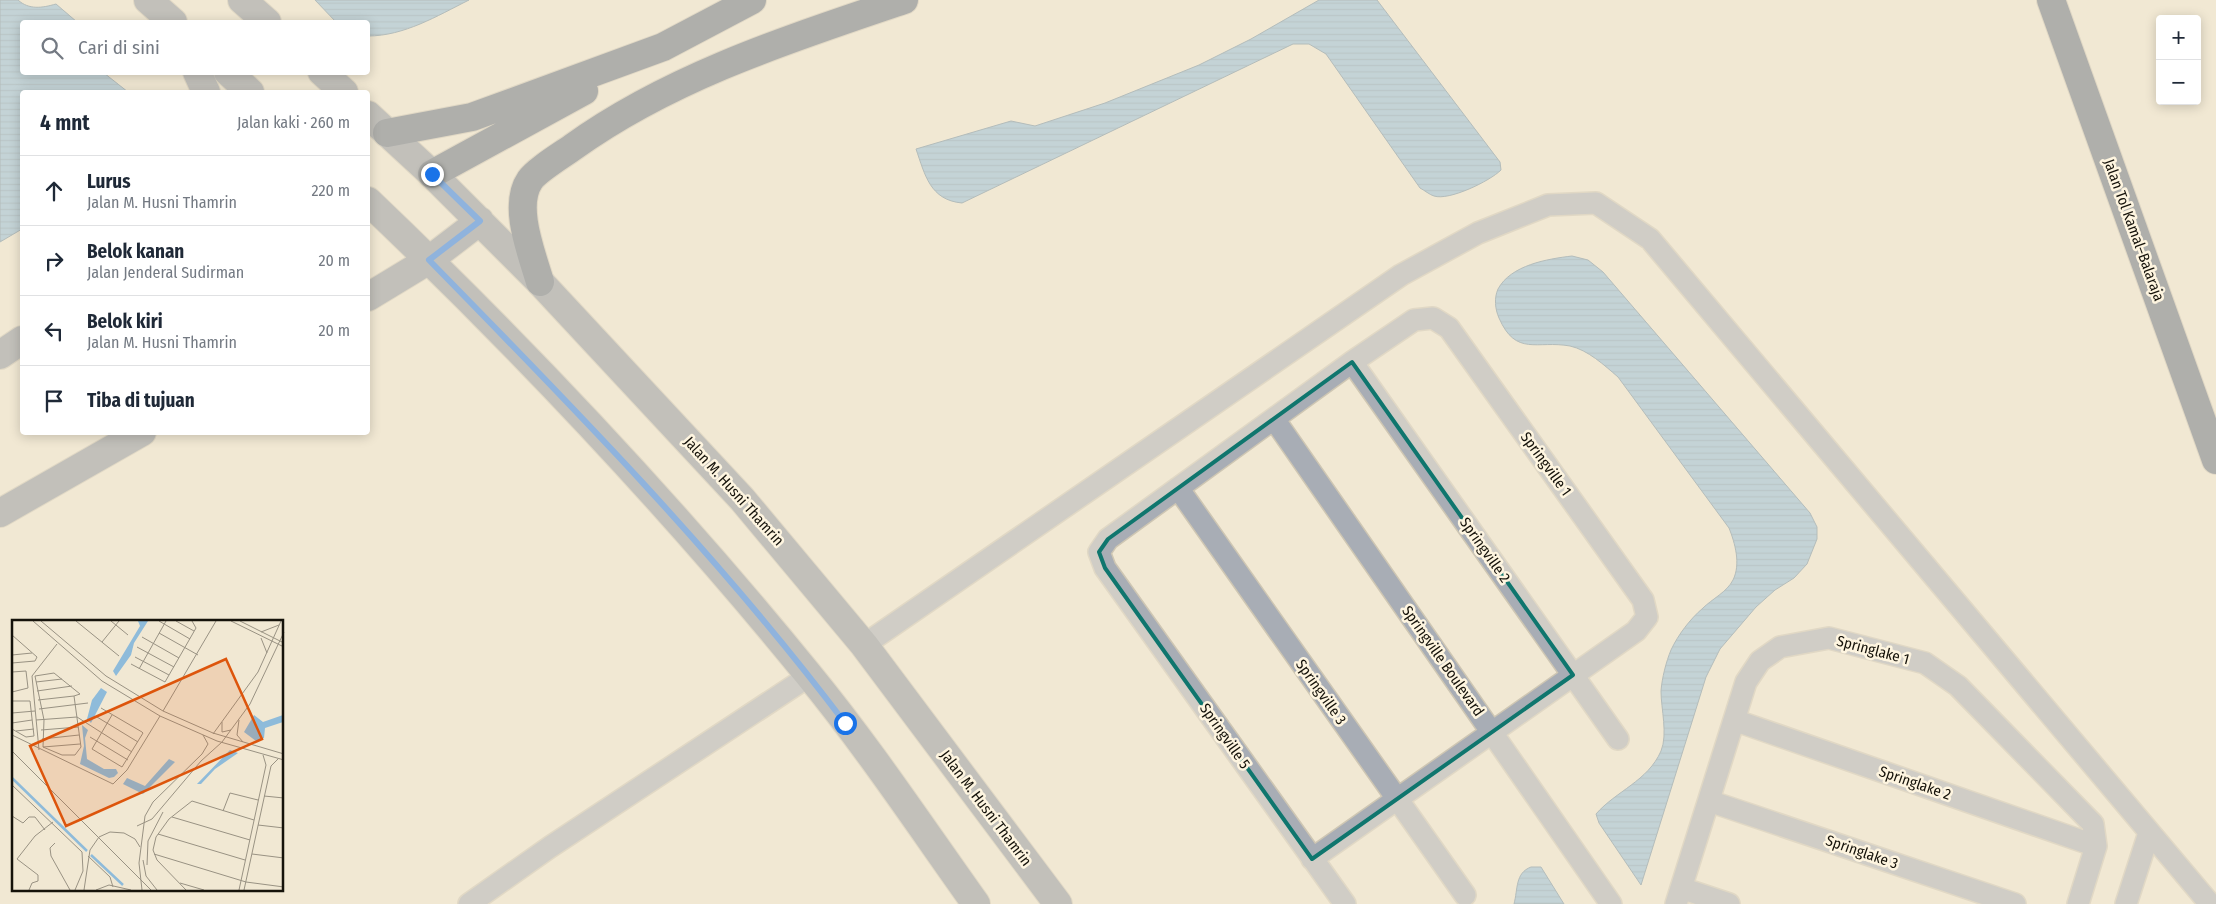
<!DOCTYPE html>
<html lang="id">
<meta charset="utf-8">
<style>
body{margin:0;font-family:"Fira Sans Condensed",sans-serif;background:#f2f2f3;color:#1f2937}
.controls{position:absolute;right:15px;top:15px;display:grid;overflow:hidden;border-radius:5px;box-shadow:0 2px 12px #0003}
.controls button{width:45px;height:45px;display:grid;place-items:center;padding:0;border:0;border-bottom:1px solid #e0e1e3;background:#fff;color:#1f2937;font:25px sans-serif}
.stop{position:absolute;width:15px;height:15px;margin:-11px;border:4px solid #1a73e8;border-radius:50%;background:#fff}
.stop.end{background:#1a73e8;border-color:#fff;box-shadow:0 1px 5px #0008}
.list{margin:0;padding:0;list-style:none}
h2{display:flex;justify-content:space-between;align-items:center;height:65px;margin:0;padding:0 20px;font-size:21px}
h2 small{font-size:16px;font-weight:400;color:#747a83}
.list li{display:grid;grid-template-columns:32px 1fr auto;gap:15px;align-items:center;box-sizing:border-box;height:70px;padding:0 20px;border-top:1px solid #e0e1e3}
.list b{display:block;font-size:19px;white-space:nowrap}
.list p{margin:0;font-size:16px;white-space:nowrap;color:#747a83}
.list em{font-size:16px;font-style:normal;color:#747a83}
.icon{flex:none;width:28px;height:28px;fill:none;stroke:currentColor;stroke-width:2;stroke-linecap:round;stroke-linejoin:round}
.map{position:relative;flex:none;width:2216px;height:904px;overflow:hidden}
.search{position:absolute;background:#fff;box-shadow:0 2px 12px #0003;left:20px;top:20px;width:350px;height:55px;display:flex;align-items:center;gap:12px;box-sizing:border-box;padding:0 18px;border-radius:5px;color:#747a83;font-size:19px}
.panel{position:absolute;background:#fff;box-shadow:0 2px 12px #0003;left:20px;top:90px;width:350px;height:345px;border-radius:5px}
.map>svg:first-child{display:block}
.water{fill:url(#water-rules);stroke:#6a889c}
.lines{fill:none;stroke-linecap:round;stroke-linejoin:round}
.street-casing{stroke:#cec6b3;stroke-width:24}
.secondary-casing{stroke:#cec6b3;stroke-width:30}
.highway-casing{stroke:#cec6b3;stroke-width:30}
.street{stroke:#a8adb5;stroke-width:21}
.secondary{stroke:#89919c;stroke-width:28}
.highway{stroke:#5f6a7b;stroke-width:28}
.route{stroke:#1a73e8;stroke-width:6}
.marked{fill:none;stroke:#0f766e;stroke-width:4;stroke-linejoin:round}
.labels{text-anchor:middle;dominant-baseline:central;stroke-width:5;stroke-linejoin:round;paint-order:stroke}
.street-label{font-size:15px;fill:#15120a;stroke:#fef5e0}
.inset-river{fill:none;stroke:#8ebbda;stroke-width:2.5}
.inset-road{fill:none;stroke:#999283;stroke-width:1}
.view{fill:#dd550c;fill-opacity:0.15;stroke:#dd550c;stroke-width:2.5}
.inset-edge{fill:none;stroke:#15120a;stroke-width:2.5}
</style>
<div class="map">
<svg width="2216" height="904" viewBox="0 0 2216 904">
<defs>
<pattern id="water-rules" width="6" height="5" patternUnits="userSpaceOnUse" patternTransform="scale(1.25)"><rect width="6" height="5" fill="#8ebbda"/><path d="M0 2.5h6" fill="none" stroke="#7aa0ba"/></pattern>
</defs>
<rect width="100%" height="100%" fill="#f1e8d3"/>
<path class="water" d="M0 0H18C29 10 42 8 56 4L77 22H22V72L104 73 128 92H22V229L0 242Z
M315 0H469C437 16 404 36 368 36V22H336Z
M1319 0H1377L1500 162 1501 170C1490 181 1449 201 1434 196 1430 195 1424 190 1420 188L1326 54 1309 44H1293L962 203C930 200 925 175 916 149L1011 121 1035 126 1105 103 1199 65 1251 39Z
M1572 256 1588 260 1603 272 1810 513 1817 527V539L1807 564 1794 578 1775 590 1756 607 1720 649 1706 677 1641 885 1599 823 1596 814C1616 791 1648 781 1661 751 1668 734 1661 709 1661 691 1662 678 1666 662 1671 650 1678 635 1690 619 1703 608 1712 599 1727 592 1733 580 1741 564 1735 543 1729 528L1618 377C1604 365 1588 350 1570 346 1537 340 1516 357 1499 318 1495 309 1494 298 1498 289 1511 265 1547 259 1572 256Z
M1531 867H1541L1564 904H1514C1518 889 1515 873 1531 867Z"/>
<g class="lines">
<g class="street-casing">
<path id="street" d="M1352 362 1618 739
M1274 419 1611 904
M1178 488 1465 895
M864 645 1401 275 1478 233 1548 205 1596 203 1650 239 2210 904
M1734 720 2096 846
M1709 801 2015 904
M1312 859 1636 631 1647 617 1643 600 1449 328 1433 318 1414 320 1352 362 1108 539 1099 552 1105 568 1345 904
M1681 888 1729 904
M469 904 550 847 809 676
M1676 904 1746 682 1760 661 1780 647 1829 638 1925 663 1958 686 2093 824 2096 846 2078 904
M2126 904 2149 833"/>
</g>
<g class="secondary-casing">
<path id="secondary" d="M148 0 173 22
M242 0 267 22
M197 72 206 92
M228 72 250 92
M322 72 344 92
M368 115 432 174 540 282 742 499 864 645 1058 904
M368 201C522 348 673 508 808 674 868 747 921 827 976 904
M368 297 429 260 480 221
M0 355 22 340
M0 513 142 432"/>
</g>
<g class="highway-casing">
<path id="highway" d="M2051 0 2216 460
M387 133 472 117 663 47 752 0
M432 174 584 91
M540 282C532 254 512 206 530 180 537 170 562 155 573 147 672 76 789 39 904 0"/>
</g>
<use href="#street" class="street"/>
<use href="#secondary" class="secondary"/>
<use href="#highway" class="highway"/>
</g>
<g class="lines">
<path class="route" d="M432 174 480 221 429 260C574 408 720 557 845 723"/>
</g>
<path d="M0 0H2216V904H0ZM1352 362 1573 675 1312 859 1105 568 1099 552 1108 539Z" fill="#f1e8d3" fill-opacity=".55" fill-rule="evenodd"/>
<path class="marked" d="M1352 362 1573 675 1312 859 1105 568 1099 552 1108 539Z"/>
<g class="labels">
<g class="street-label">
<text transform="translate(2134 230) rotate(70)">Jalan Tol Kamal–Balaraja</text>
<text transform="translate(1546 464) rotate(54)">Springville 1</text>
<text transform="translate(734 491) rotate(48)">Jalan M. Husni Thamrin</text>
<text transform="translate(1485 550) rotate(55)">Springville 2</text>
<text transform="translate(1873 650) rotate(15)">Springlake 1</text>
<text transform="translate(1443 661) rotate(55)">Springville Boulevard</text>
<text transform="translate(1321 692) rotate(55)">Springville 3</text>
<text transform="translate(1225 736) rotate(55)">Springville 5</text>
<text transform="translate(1915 783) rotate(19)">Springlake 2</text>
<text transform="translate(986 808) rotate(53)">Jalan M. Husni Thamrin</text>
<text transform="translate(1862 852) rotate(19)">Springlake 3</text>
</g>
</g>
<g transform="translate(12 620)">
<rect width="271" height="271" fill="#f1e8d3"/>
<path d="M126 1H136L122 23 119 35 104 56 101 51 128 6ZM89 68 95 72 79 103 75 99 80 80ZM242 95 251 102 271 95V102L253 108 252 118 244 121 232 112ZM70 105 76 110 73 118 75 139 92 149H104L106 153 102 157 97 158 68 144 72 126ZM218 130 226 133 203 149 189 164H185ZM157 139 163 142 131 174 111 164 115 158 133 166Z" fill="#8ebbda"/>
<path class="inset-river" d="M0 158 75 231M79 235 111 265"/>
<path class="inset-road" d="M21 1 90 61 148 96 205 121 272 140M29 1 94 56 151 91 201 113 272 134M64 1 107 36M99 1 116 15M147 1 178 19M164 1 182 11M219 1 272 27M228 1 272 23M249 12 267 5M147 13 186 35M0 15 25 37 23 41 0 43M130 17 167 38M249 18 255 33M90 22 107 1M125 27 162 47M0 35 20 33M123 37 157 55M119 44 153 62 184 8 180 1M127 49 154 1M0 52 14 51 16 68 0 72M42 53 68 74 62 76 69 127 63 135H50L31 127 32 100 23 56ZM24 62 50 59M25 71 60 66M26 80 62 76M0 81H18L22 116 14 117 0 109M89 88 130 112 131 113 110 147 80 129 100 95M27 89 76 83M151 91 204 1M0 93 23 91M85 97 126 122M24 100 65 97 120 132M227 100 225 115 231 122M210 102V112L219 110M0 103 20 100M29 110 66 107M4 111 22 109M201 114 246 52 269 1M0 115 101 164 115 150 148 96M78 117 116 140M30 119 67 115M210 122 238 84 272 12M31 127 68 124M27 130 20 56 45 24M0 131 139 270M0 165 70 232 71 251 63 270M252 176 272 178M211 191 218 173 246 180M0 196 11 203 17 197H23L33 210M160 197 238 220M246 205 272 208M125 206 140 199 189 141 210 122M146 214 233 240M43 223 38 228 39 236 58 270M142 234 234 262 272 267M240 234 272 238M76 236 98 257 101 267M131 240 134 256 145 270M135 245 136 221 151 192M168 263 192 270M17 270 20 263 26 261V255L5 239 23 216 41 202M72 270 78 230 87 217 98 212 112 213 123 219 128 227M84 270 97 265 119 270M130 270 127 243 133 196 141 182 190 134 196 124 191 115M174 270 145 240 141 230 144 217 157 199 180 181 242 200M227 270 254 145 251 135M232 270 259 146 266 139"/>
<path class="view" d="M214 39 250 119 54 206 18 126Z"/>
<rect width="271" height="271" class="inset-edge"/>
</g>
</svg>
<div class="controls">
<button>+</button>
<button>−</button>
</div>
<div class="stop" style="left:845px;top:723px"></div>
<div class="stop end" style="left:432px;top:174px"></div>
<div class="search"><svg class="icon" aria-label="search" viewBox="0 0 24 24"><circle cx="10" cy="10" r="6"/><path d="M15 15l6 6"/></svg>Cari di sini</div>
<section class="panel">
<h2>4 mnt<small>Jalan kaki · 260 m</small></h2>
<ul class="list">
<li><svg class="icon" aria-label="ahead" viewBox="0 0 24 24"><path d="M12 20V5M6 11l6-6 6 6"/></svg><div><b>Lurus</b><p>Jalan M. Husni Thamrin</p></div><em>220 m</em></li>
<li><svg class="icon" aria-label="right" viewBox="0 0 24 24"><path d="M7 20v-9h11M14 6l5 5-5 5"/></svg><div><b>Belok kanan</b><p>Jalan Jenderal Sudirman</p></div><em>20 m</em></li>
<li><svg class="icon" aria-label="left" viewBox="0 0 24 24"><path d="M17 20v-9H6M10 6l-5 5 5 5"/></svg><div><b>Belok kiri</b><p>Jalan M. Husni Thamrin</p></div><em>20 m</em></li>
<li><svg class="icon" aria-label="arrive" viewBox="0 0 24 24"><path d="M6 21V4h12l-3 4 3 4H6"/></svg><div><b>Tiba di tujuan</b></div></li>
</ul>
</section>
</div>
